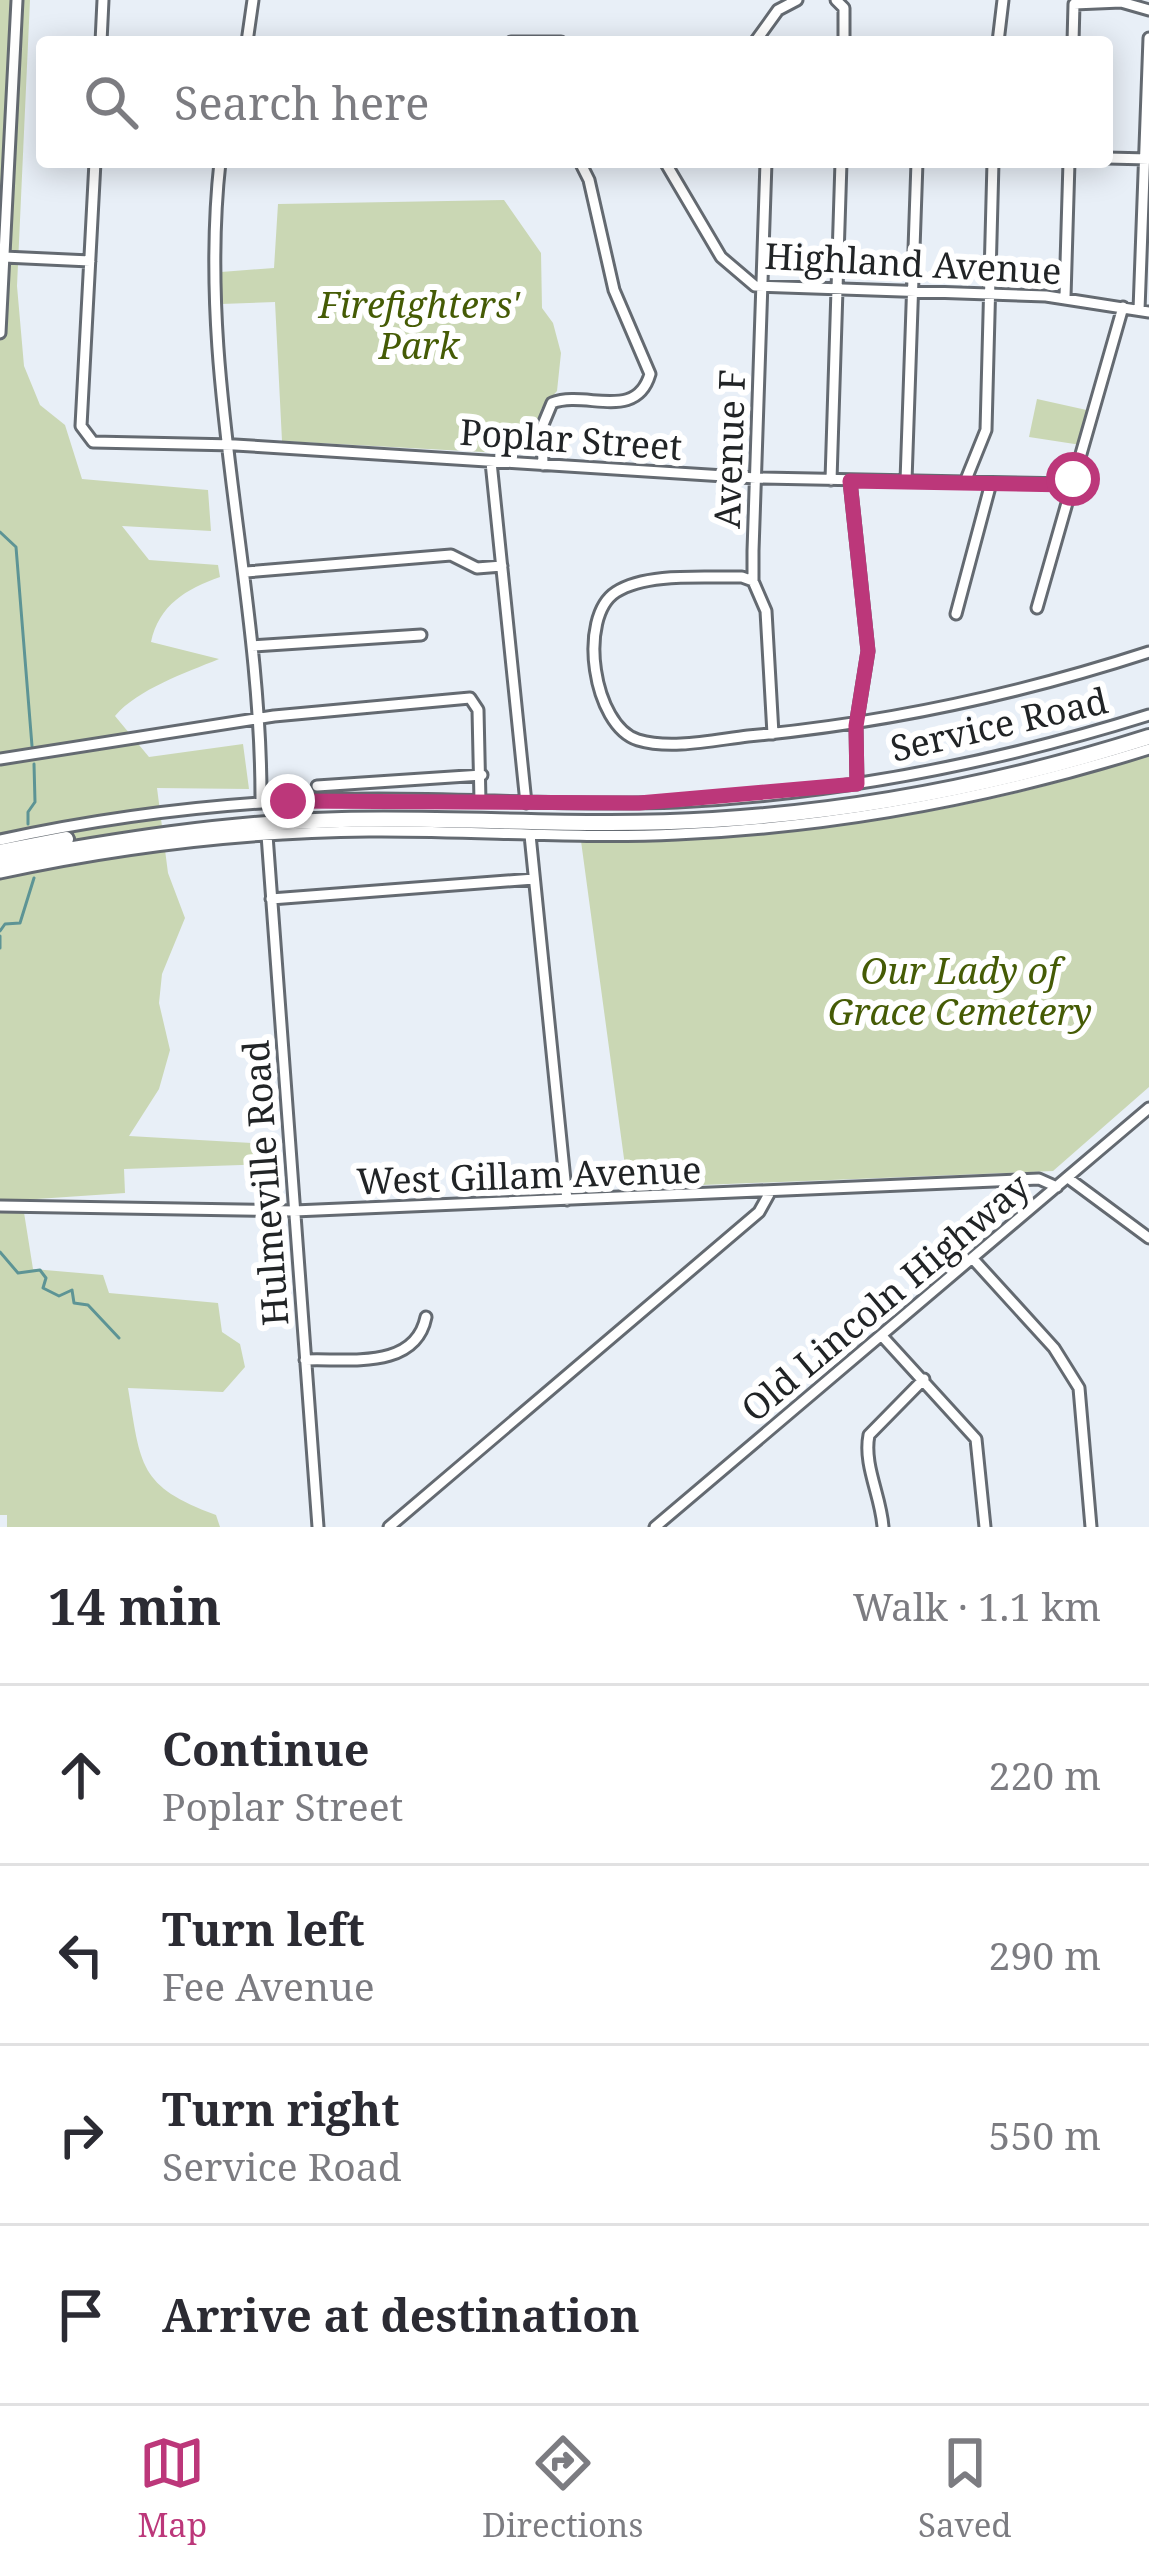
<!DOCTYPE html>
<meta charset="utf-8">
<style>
body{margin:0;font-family:"Noto Serif",serif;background:#f2f2f3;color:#2b2b33}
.stop{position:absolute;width:36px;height:36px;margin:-27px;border:9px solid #bc377a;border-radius:50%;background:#fff}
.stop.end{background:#bc377a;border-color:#fff;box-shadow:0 3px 12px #0008}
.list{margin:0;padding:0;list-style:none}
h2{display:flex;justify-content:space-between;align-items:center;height:156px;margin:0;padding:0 48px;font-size:51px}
h2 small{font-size:39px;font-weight:400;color:#7c7c81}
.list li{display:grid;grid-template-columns:78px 1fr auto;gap:36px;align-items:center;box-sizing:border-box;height:180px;padding:0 48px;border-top:3px solid #e1e1e2}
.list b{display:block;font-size:45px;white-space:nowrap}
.list p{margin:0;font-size:39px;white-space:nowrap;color:#7c7c81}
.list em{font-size:39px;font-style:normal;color:#7c7c81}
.icon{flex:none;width:66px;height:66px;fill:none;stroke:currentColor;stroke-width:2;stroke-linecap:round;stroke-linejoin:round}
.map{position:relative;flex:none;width:1149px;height:1527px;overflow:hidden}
.search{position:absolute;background:#fff;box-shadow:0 6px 30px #0003;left:36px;right:36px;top:36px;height:132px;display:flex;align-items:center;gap:30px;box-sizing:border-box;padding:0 42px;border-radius:12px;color:#7c7c81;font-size:45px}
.sheet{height:876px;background:#fff}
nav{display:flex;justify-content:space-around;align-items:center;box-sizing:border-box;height:168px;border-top:3px solid #e1e1e2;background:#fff;font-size:33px;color:#7c7c81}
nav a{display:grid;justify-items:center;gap:6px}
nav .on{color:#bc377a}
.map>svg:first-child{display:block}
.green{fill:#cad7b4}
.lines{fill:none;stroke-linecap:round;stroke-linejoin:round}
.stream{stroke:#5d9495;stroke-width:3}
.minor-casing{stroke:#646a71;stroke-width:15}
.highway-casing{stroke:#646a71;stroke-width:20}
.minor{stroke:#fff;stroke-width:9}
.highway{stroke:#fff;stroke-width:14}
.route{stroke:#bc377a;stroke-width:15}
.labels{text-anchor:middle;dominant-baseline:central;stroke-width:12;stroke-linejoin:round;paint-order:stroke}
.street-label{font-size:36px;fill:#212426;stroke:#fff}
.park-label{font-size:36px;font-style:italic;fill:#455b05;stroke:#fff}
</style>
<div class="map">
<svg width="1149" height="1527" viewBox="0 0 1149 1527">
<rect width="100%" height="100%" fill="#e8eff7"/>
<path class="green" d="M0 0H30L17 286 24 366 40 405 65 425 82 479 208 490 211 531 122 526 149 560 218 565 220 577C186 589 159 605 151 642L219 659C185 673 138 689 115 716L149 757 243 744 249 789 157 788 168 873 185 918 162 974 159 1003 170 1050 159 1089 129 1136 267 1144V1164L124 1169 125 1193 22 1200 33 1269 103 1275 109 1293 218 1303 222 1332 240 1344 245 1367 223 1392 128 1388C141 1466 138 1486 216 1515L220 1527H7V1515H0Z
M504 200 541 253 542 308 553 323 561 353 557 391 541 409 537 455 282 441 275 302 221 304V272L274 268 278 204Z
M1037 399 1091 411 1081 445 1029 437Z
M1149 754V1087L1053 1171 628 1188 581 841C750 847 990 812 1149 754Z"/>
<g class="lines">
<path class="stream" d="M0 532 16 547 32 746
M28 824V812L35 802 34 764
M0 931 5 924 20 923 34 878
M0 936V948
M0 1252 18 1273 40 1270 46 1278 43 1288 59 1296 72 1290 74 1303 88 1305 119 1338"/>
<g class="minor-casing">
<path id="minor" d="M836 0 844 8V42
M1074 4 1121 2 1149 10
M101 42 103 0
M247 42 253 0
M511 42H561
M755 42 778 10 797 0
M998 42 1003 0
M1073 42 1074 4
M1107 158 1149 159
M95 162 81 426 93 442 235 445 756 478 1071 484
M220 162C196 379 262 587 261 803
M665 162 721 257 755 286 1046 296 1149 312
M766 162 753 551V581L766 611 773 734
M4 257 90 261
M1065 297 1069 162
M1139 310 1149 38
M0 333 17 0
M491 462 526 803
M543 465 542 427 552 403C586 390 636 422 650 374L614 290 589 180 580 162
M831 480 841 162
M850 481 868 651 856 726 857 784
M906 481 917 162
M965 482 986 430 993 162
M246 572 451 555 477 568 502 566
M753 581 742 577C706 578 647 572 616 592 577 617 593 726 638 740 671 750 714 740 748 736 886 723 1017 695 1149 652
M1037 608 1123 307
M956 614 991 483
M252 646 421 635
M0 759 274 716 470 698 478 710 480 801
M317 786 482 775
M267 835 318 1527
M530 835 567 1200
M0 840C124 813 251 799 378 799 478 799 577 806 677 802 838 794 996 763 1149 715
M0 873C121 847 245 832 369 831 472 830 574 839 677 834 837 827 996 797 1149 749
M271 899 534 879
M1068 1178 1149 1238
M0 1206 294 1211 1039 1179 1057 1187
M973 1259 1054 1348 1079 1388 1091 1527
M882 1336 976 1439 985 1527
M305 1360C347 1358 415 1371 426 1317
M389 1527 759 1212 769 1194
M655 1527 1149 1108
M883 1527C881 1496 863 1465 869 1435L924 1379"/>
</g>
<g class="highway-casing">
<path id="highway" d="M0 852 66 839
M0 862C114 841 226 823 342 820 466 817 589 828 713 820 861 811 1008 782 1149 737"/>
</g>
<use href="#minor" class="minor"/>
<use href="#highway" class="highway"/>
</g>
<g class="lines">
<path class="route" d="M288 801 639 803 857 784 856 726 868 651 850 481 1068 485 1073 479"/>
</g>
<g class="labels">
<g class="street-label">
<text transform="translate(913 263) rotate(3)">Highland Avenue</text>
<text transform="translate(571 439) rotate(4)">Poplar Street</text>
<text transform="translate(729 449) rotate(-88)">Avenue F</text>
<text transform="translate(999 724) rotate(-13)">Service Road</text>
<text transform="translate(529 1175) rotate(-2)">West Gillam Avenue</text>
<text transform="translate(265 1183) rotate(-94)">Hulmeville Road</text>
<text transform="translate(885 1297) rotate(-40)">Old Lincoln Highway</text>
</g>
<g class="park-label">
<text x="419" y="304">Firefighters'<tspan x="419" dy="41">Park</tspan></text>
<text x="960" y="970">Our Lady of<tspan x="960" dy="41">Grace Cemetery</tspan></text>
</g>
</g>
</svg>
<div class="stop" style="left:1073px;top:479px"></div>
<div class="stop end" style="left:288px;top:801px"></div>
<div class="search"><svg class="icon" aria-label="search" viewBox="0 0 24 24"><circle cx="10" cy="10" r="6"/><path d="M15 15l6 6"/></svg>Search here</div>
</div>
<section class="sheet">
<h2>14 min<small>Walk · 1.1 km</small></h2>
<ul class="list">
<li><svg class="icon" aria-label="ahead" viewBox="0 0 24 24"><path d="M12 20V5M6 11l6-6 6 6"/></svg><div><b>Continue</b><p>Poplar Street</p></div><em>220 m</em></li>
<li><svg class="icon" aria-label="left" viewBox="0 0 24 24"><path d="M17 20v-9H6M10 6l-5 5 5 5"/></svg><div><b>Turn left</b><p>Fee Avenue</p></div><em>290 m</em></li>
<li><svg class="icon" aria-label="right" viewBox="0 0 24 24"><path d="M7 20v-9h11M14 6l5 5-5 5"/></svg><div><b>Turn right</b><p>Service Road</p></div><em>550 m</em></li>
<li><svg class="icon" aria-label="arrive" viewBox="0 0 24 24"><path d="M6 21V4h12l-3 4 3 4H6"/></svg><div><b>Arrive at destination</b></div></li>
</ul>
</section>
<nav>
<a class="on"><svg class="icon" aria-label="map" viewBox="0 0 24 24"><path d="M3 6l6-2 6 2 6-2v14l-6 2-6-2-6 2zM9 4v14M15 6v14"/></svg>Map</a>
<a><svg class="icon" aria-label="directions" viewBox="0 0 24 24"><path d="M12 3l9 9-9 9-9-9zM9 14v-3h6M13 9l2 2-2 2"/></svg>Directions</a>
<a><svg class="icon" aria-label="saved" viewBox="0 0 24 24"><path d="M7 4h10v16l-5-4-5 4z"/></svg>Saved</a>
</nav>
